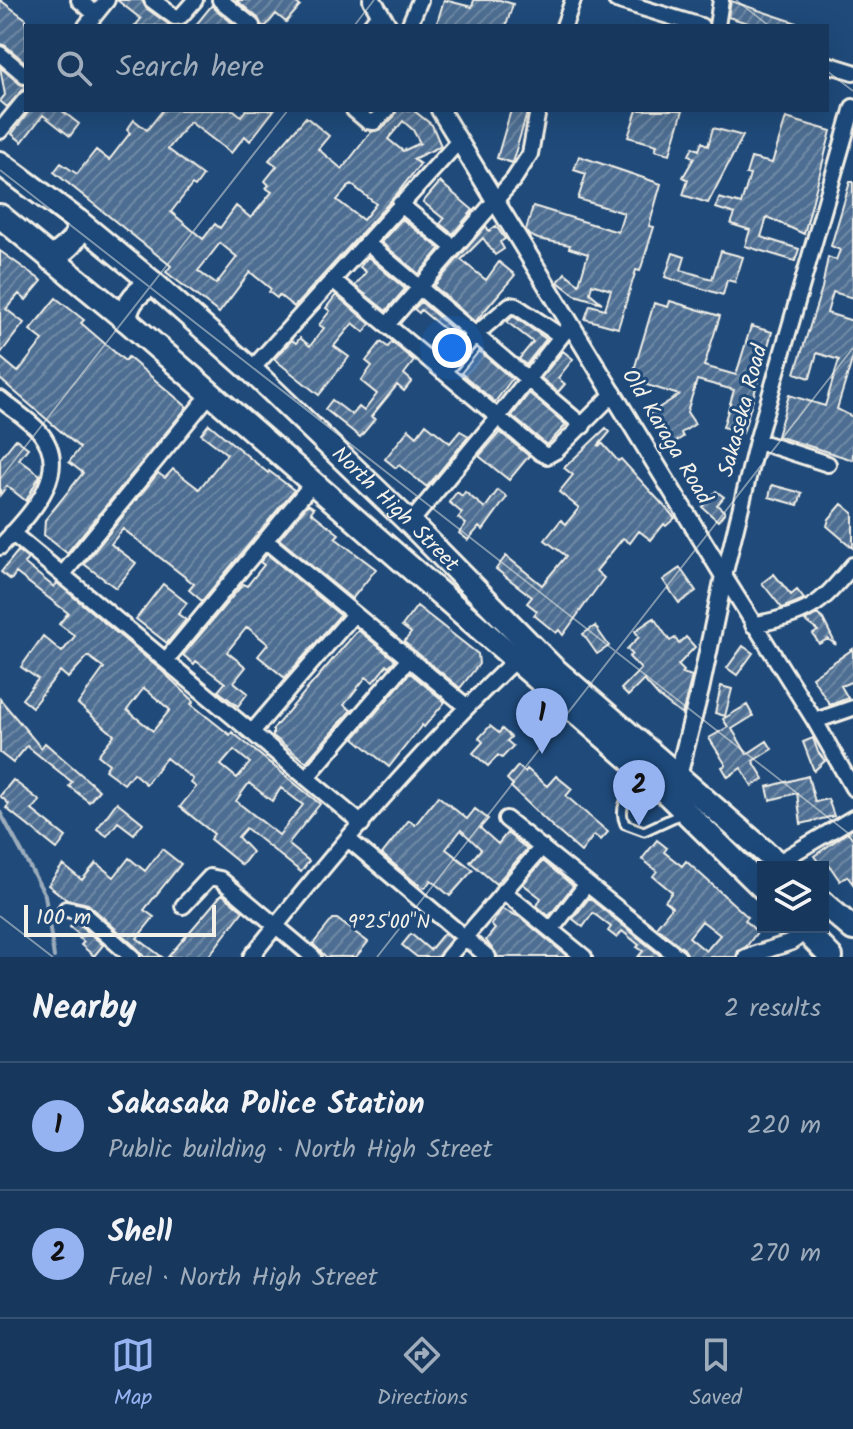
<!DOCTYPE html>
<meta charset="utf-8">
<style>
body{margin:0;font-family:Kalam,sans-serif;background:#203f62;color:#f1f3f6}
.controls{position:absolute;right:24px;bottom:24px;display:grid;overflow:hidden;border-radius:0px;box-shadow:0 8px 32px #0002}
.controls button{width:72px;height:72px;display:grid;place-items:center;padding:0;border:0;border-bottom:2px solid #365272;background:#17385c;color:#f1f3f6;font:40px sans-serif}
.scale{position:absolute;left:24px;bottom:20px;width:192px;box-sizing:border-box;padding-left:8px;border:4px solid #f4f1e8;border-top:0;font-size:22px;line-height:28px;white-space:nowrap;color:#f4f1e8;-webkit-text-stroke:6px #1f4a7a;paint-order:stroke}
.you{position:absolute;left:452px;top:348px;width:28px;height:28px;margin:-20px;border:6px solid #fff;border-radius:50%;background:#1a73e8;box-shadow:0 0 0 12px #1a73e833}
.badge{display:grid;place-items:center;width:52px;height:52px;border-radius:50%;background:#95b2f1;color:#111;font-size:26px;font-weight:700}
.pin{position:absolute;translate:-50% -66px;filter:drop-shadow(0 2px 4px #0008)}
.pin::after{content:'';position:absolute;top:42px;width:28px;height:24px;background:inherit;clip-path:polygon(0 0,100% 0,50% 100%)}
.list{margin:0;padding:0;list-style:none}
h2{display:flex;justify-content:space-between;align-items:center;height:104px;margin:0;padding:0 32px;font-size:34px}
h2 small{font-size:26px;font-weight:400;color:#9eacbb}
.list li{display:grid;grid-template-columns:52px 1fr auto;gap:24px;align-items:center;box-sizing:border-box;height:128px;padding:0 32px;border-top:2px solid #365272}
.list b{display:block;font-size:30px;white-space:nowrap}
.list p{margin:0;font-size:26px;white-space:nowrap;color:#9eacbb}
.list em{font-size:26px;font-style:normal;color:#9eacbb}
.icon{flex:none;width:44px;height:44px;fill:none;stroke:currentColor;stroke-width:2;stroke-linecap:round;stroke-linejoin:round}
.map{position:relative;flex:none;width:853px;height:957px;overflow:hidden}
.search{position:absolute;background:#17385c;box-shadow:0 8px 32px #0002;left:24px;right:24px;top:24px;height:88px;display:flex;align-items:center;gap:20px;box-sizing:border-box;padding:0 28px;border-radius:0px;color:#9eacbb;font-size:30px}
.sheet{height:360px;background:#17385c}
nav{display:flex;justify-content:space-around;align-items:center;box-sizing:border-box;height:112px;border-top:2px solid #365272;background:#17385c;font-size:22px;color:#9eacbb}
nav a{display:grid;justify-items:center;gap:4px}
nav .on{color:#95b2f1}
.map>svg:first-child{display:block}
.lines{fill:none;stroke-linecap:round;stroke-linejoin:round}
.stream{stroke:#9cacbb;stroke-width:4}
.building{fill:url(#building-hatch);stroke:#f4f1e8;stroke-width:2;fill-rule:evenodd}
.service-casing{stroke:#f4f1e8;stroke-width:13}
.minor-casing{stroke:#f4f1e8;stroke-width:20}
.tertiary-casing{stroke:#f4f1e8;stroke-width:22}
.trunk-casing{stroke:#f4f1e8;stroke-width:28}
.service{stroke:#1f4a7a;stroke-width:7}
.minor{stroke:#1f4a7a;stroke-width:14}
.tertiary{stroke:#1f4a7a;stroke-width:16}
.trunk{stroke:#1f4a7a;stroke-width:22}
.ticks{fill:none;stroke:#f4f1e8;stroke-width:2;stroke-opacity:0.45}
.labels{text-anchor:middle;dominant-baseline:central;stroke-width:6;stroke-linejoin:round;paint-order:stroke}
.street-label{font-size:22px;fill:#f4f1e8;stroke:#1f4a7a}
.ticks-label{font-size:20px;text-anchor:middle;fill:#f4f1e8;stroke:#1f4a7a;stroke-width:6;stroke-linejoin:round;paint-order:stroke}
</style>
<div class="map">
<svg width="853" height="957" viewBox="0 0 853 957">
<defs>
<pattern id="building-hatch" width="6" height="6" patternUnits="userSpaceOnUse" patternTransform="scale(2)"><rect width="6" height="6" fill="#4d6e92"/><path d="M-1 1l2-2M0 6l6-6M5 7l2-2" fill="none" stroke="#708aa6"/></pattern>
</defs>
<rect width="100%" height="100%" fill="#1f4a7a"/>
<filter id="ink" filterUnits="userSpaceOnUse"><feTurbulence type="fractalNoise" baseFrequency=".0125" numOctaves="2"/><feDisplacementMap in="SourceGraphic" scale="16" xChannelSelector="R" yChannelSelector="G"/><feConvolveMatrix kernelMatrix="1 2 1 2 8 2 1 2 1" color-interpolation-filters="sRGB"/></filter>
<g filter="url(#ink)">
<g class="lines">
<path class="stream" d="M0 812 45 895 54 957"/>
</g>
<path class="building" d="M0 0 26 19V63L6 46 0 44Z
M117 0H142L146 8 171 26H135L141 19Z
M236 0H293L300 6 286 22 276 14 266 26H262L258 18Z
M444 0 472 7 474 0H500L513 4 506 26H436Z
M731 1 800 24V26H751V24L728 17Z
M212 5 214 8 236 26H195Z
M0 67 20 84 26 86 7 107 0 101 5 95Z
M30 110H61L79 124 70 136 43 115 22 142 12 134Z
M163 110H234L241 116 246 110H274L250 141 245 136 231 153 190 122 168 149 203 176 195 187 192 185 171 212 203 239 215 224 220 228 236 206 251 218 272 192 266 188 269 185 265 181 277 166 269 160 306 117 329 136 318 149 342 169 371 132 381 129 394 117 397 110H413L432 125 441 146 413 159 420 164 396 195 294 307 279 295 277 298 269 292 271 289 250 272 219 313 166 272 171 266 54 172 61 163 77 174 96 150 109 160 130 133 127 130 134 120 147 130ZM403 121 413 130 420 143 403 151 388 139ZM351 184 376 204 363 220 337 200ZM220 243 237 257 216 284 198 271Z
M511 110H528L512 163 497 158Z
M637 110H683L670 154 655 150 657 145 628 137Z
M786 118 831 131 804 234 767 217 761 237 799 249 795 261 745 246 750 230 731 224 735 214 716 208 719 198 741 204 750 175 746 174 751 158 772 163Z
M713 128 743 136 708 203 683 195 688 180 683 177 694 158 689 155 693 147 699 150 702 142 708 146Z
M579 156 661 184 649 226 654 227 640 271 636 270 618 328 585 319 590 305 605 309 611 290 592 284 590 293 602 303 575 295 558 282 565 273 579 284 588 254 569 248 570 245 538 239 529 235 526 230 533 206 618 232 624 213 578 199 586 174 574 170Z
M440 182 473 210 453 234 440 224 444 219 423 202Z
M850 182H853V298L833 292 827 313 853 321V357L837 409 853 417V460L777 436 789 395 825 406 839 360 817 353 810 378 795 373 822 288 828 257 836 260 840 250 831 246Z
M402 219 440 249 419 274 381 242Z
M486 226 489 231 496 226 505 239 500 242 504 249 495 255 483 238 461 260 486 280 499 262 515 275 475 322 434 286Z
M0 251 42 281 26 300 19 294 6 309 24 323 0 354Z
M721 251 743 257 735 282 727 280 723 295 665 277 673 253 685 257 681 270 712 279Z
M368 257 405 289 386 311 355 286 366 272 360 267Z
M336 295 370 324 364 332 353 323 334 346 349 357 319 395 274 359 292 340 296 343 300 338 310 346 324 328 319 325 330 311 326 308Z
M56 298 84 320 81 323 125 361 128 357 187 407 67 553 44 535 45 520 83 473 69 462 80 448 0 379V357L18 372 43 340 30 330Z
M670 301 720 316 704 366 736 375 751 326 772 332 743 433 723 427 734 390 697 380 687 412 695 424 681 433 683 437 669 446 649 414 679 395 631 380 654 303 668 307Z
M421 302 456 332 447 343 439 336 444 329 421 310 419 313 414 309Z
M513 316 546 339 526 365 519 359 533 342 507 322Z
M381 342 388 347 392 342 414 361 404 374 412 381 404 391 397 385 371 417 375 419 360 437 325 409 332 400 352 415 359 407 364 411 377 394 361 381 372 366 366 361Z
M479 351 512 379 495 402 461 373Z
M563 351 573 359 558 378 565 384 558 392 541 378Z
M529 393 566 425 547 445 512 416Z
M209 424 268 473 269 471 294 490 202 601 189 590 194 584 123 529 111 544 136 563 116 588 84 564 158 473 165 478 173 469 199 489 227 454 201 434Z
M426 424 450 443 460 431 469 436 427 487 399 465 396 468 385 459 409 429 417 436Z
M606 428 610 432 598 446 603 444 618 461 621 459 675 518 666 526 664 524 651 540 639 531 630 543 623 538 596 571 604 578 563 635 559 630 556 633 534 615 537 611 527 603 532 597 496 569 506 556 542 585 566 556 545 540 561 520 566 524 579 508 559 492 573 475 564 468Z
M500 432 529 456 509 480 479 456Z
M16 439 28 448 19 459 40 475 26 501 7 486 0 495V459Z
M772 485 802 493 798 505 769 497Z
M498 490 507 497 483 530 479 527 468 540 459 533 466 524 458 518 462 513 449 502 457 492 462 496 465 492 485 508Z
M716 491 724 497 717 505 725 512 718 521 702 507Z
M308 504 314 508 311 512 339 534 335 538 376 569 352 599 279 539Z
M842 504 853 513V548L827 526 829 519Z
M18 551 28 559 24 563 54 587 57 583 162 671 194 701 191 704 230 735 232 732 320 804 288 844 309 861 301 872 246 828 238 837 252 852 242 865 210 839 214 834 180 807 196 787 191 783 193 779 166 758 146 784 133 773 124 784 105 770 109 764 98 755 114 735 78 704 104 668 88 656 68 678 60 671 32 707 22 699 38 679 21 667 43 636 62 652 75 636 59 624 68 613 16 573 11 580 1 572ZM144 688 170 710 153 731 127 710ZM234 750 250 763 237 778 221 765ZM249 783 272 801 281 788 303 805 279 835 236 801Z
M267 554 340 615 285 678 258 656 268 644 247 627 227 652 246 667 234 682 248 693 238 706 218 691 225 683 196 661 194 664 183 655 243 584 247 586 264 565 260 562Z
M680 568 696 591 679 603 663 580Z
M774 574 791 595 797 590 804 599 782 608 762 583Z
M163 584 187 603 178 614 186 620 167 643 136 619Z
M417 606 478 654 479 664 460 688 404 642 411 633 402 626Z
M817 614 823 619 836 645 828 639 819 644 813 634 818 631 805 621Z
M654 618 670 641 675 638 679 644 686 637 695 647 678 665 684 671 682 673 692 676 682 715 659 697 644 680 628 696 621 689 641 669 629 657 632 654 627 649 639 637 635 631Z
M595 626 609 646 597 654 583 634Z
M358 630 395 660 389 666 387 665 373 682 366 677 344 705 351 710 306 762 273 736V729Z
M743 646 753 653 737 675 727 668Z
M853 649V681L841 686 848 698 830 705 812 677Z
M410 673 445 702 424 727 422 725 389 767 354 738Z
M721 686 732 689 725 716 715 713Z
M0 699 41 748 45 743 99 790 89 802 69 786 72 782 27 746 13 763 0 753Z
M747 705 753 716 732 729 747 754 767 741 772 749 753 761 764 779 752 786 741 768 728 777 722 767 726 765 709 738 728 727 723 719Z
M490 726 499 733 502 729 511 737 507 741 513 746 502 758 498 755 488 766 473 753 483 742 479 738Z
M813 738 818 752 825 761 814 771 803 742Z
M518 766 525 772 527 769 547 786 556 776 572 789 566 796 608 832 601 840 594 835 581 852 554 828 511 787 513 785 507 779Z
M808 776 815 802 828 799 834 816 801 824 797 793 770 800 767 787Z
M13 780 40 801 32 810 66 837 57 849 6 808 9 804 0 796Z
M438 796 467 819 475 809 488 819 480 828 498 844 507 833 527 849 496 884 470 862 481 849 461 830 446 849 473 870 450 896 431 880 425 888 415 882 382 854 409 820 415 825Z
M117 802 143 823 134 834 118 822 107 836 97 829Z
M848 832 853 839V884L847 876 840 881 829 865 824 869 814 856Z
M657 840 667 848 664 852 682 866 686 861 748 917 745 920 757 932 746 947 738 951 736 957H689L684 949 656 927 672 907 665 901 672 892 653 876 657 871 642 859ZM702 921 720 935 706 951 689 937Z
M162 849 181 864 144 910 154 917 137 938 162 957H144L139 950 88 904 66 899 48 885 63 865 82 880 96 863 114 877 129 858 145 871Z
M543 861 573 886 549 916 537 906 541 898 523 884Z
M222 894 243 911 208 957H168Z
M589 898 662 957H638L643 951 637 947 639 945 622 931 617 938 608 931 611 927 593 913 583 927 573 919Z
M502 909 520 917 568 957H498L486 940 495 929 491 925Z
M333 919H337L368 942 356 957H326L313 944Z
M75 921 103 945 94 956 81 945 84 942 79 938 81 936 70 927Z
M444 933 451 939 438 957H417L402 945 411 934 430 950Z"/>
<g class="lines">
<g class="service-casing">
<path id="service" d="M643 777C632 792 616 804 625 824L644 831 681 814"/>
</g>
<g class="minor-casing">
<path id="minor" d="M79 0 95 14
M152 0 175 17 181 16 195 0
M220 0 252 26
M616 0 701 26
M86 26 107 0
M370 26 380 13
M409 26 420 0
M564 26 573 0
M717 26 721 0
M0 54 26 76
M827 64 853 72
M853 107 757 441 724 576 815 721 853 788
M354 110 367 121 374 122 387 110
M0 131 26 99
M400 204 453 247
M367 243 583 426
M333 280 541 453 547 456 556 451 614 393
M387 325 514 179 530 154 538 110
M251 370 459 141
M443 372 475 335 510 305 516 306 561 336
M0 399C12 409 28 419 39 431 75 472 27 517 0 547
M757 441 828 464
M410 523 498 417 570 325
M12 533 362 824
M265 540 466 706
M63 574 210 394
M753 625C809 613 817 609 853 565
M166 660 312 484
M815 721 853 708
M252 732 354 614
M307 777 409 659
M506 819 678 957
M348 839 488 957
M777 863 853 818
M503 891 584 957
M183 906 210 877 220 879 313 957
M66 909 81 912 132 957
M551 930 586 885
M251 957C333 853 420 750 516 659
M448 957 542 847
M746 957 792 942 806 931"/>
</g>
<g class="tertiary-casing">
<path id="tertiary" d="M372 0 388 26
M440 110 724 576 700 690 678 776"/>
</g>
<g class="trunk-casing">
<g id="trunk">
<path id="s1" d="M0 163 79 222 153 283 251 370 410 523 552 667 782 867"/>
<path d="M0 216 125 319 646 773 763 888"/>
<path d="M51 259C65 249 79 240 79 222"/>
<path d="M125 319C128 301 137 292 153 283"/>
<path d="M823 903 853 929"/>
<path d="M802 927 831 957"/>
</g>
</g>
<use href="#service" class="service"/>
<use href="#minor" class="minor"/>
<use href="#tertiary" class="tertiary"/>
<use href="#trunk" class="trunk"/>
</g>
</g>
<path class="ticks" d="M736 0 769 26M354 26 374 0M827 71 853 91M0 170 853 837M0 479 288 110M0 916 53 957M377 957 853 348"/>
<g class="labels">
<g class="street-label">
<text transform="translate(744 411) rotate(-75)">Sakaseka Road</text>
<text transform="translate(666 437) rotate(59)">Old Karaga Road</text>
<text stroke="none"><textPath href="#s1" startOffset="526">North High Street</textPath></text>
</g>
</g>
<g class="ticks-label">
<text x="389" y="928">9°25'00"N</text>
</g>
</svg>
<div class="controls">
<button><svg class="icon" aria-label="layers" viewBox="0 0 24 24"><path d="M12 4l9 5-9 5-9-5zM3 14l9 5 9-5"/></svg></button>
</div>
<div class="scale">100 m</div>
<div class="you"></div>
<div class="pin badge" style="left:542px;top:754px">1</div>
<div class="pin badge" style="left:639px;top:826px">2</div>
<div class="search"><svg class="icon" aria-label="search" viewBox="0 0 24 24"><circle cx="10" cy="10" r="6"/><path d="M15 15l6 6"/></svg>Search here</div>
</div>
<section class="sheet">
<h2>Nearby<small>2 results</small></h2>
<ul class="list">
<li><span class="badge">1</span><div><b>Sakasaka Police Station</b><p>Public building · North High Street</p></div><em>220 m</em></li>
<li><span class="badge">2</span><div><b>Shell</b><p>Fuel · North High Street</p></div><em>270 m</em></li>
</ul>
</section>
<nav>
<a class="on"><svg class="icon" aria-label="map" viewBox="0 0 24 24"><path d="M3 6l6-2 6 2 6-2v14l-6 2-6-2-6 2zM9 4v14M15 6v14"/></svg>Map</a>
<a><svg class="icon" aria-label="directions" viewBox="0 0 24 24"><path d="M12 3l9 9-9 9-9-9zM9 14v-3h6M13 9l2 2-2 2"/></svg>Directions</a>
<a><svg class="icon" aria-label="saved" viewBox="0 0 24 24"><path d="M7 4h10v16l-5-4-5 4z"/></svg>Saved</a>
</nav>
